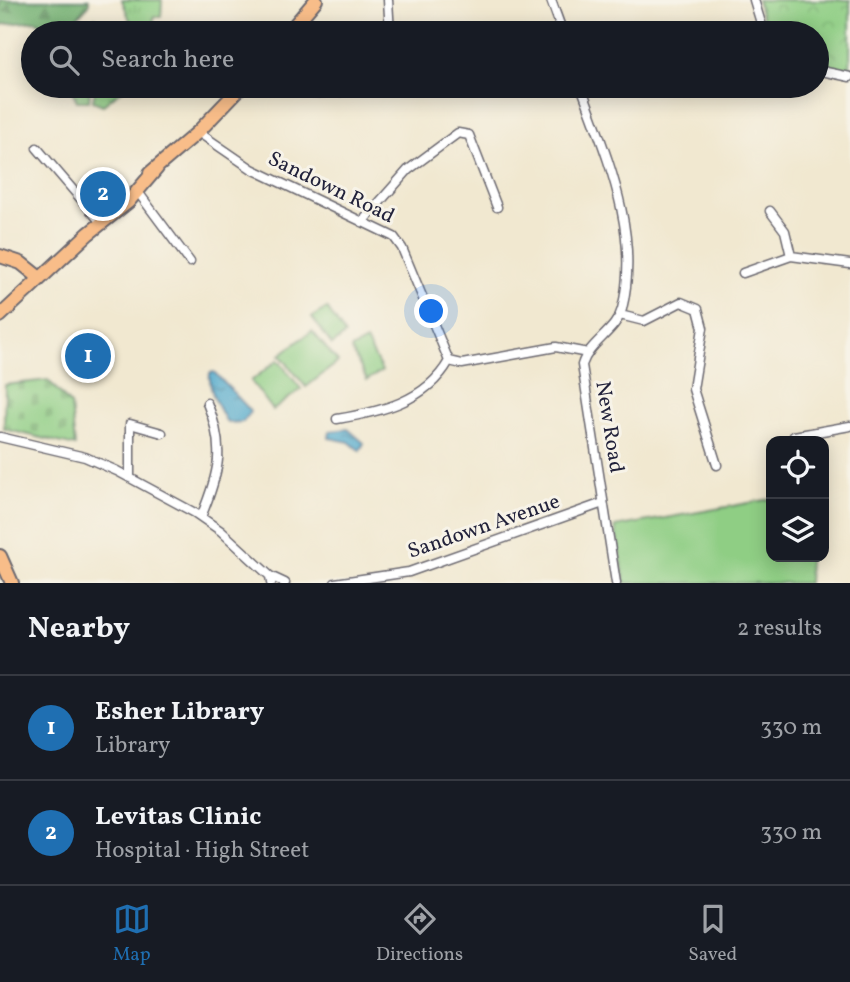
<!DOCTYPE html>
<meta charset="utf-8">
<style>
body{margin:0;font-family:Vollkorn,serif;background:#242831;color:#f1f3f6}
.controls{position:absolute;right:21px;bottom:21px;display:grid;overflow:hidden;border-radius:14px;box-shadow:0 4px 18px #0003}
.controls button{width:63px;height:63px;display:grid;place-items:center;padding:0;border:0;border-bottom:2px solid #363941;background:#171b24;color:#f1f3f6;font:35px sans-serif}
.you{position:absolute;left:432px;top:312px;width:24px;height:24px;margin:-18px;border:5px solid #fff;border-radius:50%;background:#1a73e8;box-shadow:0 0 0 10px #1a73e833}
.badge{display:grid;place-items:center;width:46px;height:46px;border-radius:50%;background:#1f6fb2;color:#fff;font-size:23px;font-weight:700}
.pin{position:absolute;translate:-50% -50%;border:4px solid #fff;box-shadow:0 2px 7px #0006}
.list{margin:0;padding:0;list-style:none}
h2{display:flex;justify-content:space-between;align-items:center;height:91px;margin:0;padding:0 28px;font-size:30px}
h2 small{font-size:23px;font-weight:400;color:#9ea1a6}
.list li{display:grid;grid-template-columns:46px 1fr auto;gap:21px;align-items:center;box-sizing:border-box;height:105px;padding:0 28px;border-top:2px solid #363941}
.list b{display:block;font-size:26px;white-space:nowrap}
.list p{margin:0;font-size:23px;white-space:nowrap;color:#9ea1a6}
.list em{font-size:23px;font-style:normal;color:#9ea1a6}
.icon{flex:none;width:38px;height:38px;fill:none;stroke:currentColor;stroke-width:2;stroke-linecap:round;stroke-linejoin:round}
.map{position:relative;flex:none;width:850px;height:583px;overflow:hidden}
.search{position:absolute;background:#171b24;box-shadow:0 4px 18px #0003;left:21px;right:21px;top:21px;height:77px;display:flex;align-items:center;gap:18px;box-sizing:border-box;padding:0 24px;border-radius:38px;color:#9ea1a6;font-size:26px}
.sheet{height:301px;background:#171b24}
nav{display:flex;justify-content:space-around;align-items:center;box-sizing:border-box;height:98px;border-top:2px solid #363941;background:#171b24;font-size:19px;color:#9ea1a6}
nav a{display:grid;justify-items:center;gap:4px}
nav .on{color:#1f6fb2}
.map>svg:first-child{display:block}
.grass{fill:url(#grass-tufts);stroke:#587860;stroke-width:2}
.forest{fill:url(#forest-firs);stroke:#4a6a56;stroke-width:2}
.cemetery{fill:url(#cemetery-stones);stroke:#587860;stroke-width:2}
.park{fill:url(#park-crowns);stroke:#587860;stroke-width:2}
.garden{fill:#8fce84;stroke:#587860;stroke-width:2}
.water{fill:url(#water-ripples);stroke:#386483;stroke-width:2}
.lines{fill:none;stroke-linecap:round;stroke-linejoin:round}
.minor-casing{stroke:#6a676f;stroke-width:11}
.primary-casing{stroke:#6a676f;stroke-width:16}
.minor{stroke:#fff;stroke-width:8}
.primary{stroke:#f8bd89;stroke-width:12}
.labels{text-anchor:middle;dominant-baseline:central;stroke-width:6;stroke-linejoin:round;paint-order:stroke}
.street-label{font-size:21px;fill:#22223b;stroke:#f7f3e8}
</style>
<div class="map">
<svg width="850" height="583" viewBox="0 0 850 583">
<defs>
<pattern id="grass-tufts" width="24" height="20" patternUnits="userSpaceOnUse" patternTransform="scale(1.75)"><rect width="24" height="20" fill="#8fce84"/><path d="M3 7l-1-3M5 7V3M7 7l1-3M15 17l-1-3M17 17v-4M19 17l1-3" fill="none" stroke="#7bb173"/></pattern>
<pattern id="forest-firs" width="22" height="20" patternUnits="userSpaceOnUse" patternTransform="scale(1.75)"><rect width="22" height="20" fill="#73b172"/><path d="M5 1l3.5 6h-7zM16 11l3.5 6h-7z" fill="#5e905f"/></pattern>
<pattern id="cemetery-stones" width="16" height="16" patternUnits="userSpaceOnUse" patternTransform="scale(1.75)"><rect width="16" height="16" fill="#8fce84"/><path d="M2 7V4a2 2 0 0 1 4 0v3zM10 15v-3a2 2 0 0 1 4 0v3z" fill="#7bb173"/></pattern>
<pattern id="park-crowns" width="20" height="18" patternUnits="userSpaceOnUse" patternTransform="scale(1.75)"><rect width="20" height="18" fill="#8fce84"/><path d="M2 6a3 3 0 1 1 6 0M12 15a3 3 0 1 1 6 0" fill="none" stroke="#7bb173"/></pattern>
<pattern id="water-ripples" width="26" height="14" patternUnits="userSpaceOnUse" patternTransform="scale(1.75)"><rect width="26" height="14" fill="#4da7cb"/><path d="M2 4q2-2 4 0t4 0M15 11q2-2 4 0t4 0" fill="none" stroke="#4088a6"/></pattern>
</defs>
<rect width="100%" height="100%" fill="#f7f3e8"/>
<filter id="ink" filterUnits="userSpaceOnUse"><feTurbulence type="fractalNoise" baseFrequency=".0143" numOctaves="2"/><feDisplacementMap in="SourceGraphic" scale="14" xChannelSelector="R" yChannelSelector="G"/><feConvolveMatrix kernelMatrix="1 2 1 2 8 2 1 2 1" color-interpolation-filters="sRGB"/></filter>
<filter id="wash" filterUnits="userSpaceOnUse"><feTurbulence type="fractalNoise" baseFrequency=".00686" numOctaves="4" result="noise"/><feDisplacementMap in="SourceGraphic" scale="28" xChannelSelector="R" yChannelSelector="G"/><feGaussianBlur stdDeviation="1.57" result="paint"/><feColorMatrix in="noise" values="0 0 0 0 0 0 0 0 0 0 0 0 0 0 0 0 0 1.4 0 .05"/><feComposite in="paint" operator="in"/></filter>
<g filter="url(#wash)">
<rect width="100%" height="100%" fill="#f1e8d0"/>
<path class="grass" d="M122 0H162L161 17H154L152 33H135Z
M95 18 110 31 117 26 123 33H81Z
M70 86H90L89 101H77Z
M96 86H127L103 105 93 101Z"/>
<path class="forest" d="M0 0H89V5L62 33 36 21 0 25Z"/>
<path class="cemetery" d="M48 380 71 405 75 446 4 429 5 385Z"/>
<path class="park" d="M757 0H850V72L817 66V33H767Z"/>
<path class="garden" d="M327 308 345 335 332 345 312 317Z
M312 331 338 362 306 387 280 355Z
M366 341 382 371 367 380 351 349Z
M278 360 301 389 273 410 251 381Z
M771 499V557H809L808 583H625L615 527Z"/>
<path class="water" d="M214 372 249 409 250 413 243 422 227 423C219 407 208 392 210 373Z
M348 429 364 443 360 451 349 442 329 438 330 431Z"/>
</g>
<g filter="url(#ink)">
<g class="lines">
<g class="minor-casing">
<path id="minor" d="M388 0 390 33
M551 0 563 33
M754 0 764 33
M817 70 850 77
M279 86C299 98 364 91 387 86
M581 86C606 156 641 232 622 309 616 332 589 342 582 365L616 583
M198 132 252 169 394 237 402 248 449 361 462 364 556 347 588 353
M37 148 98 219
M138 192 190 262
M770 211 785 231 791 256
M362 222 408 170 458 133 469 135 497 207
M743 273 791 256 850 264
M620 315 644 321 681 302 698 309 703 328 693 389 717 465
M337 419C379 412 426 402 449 361
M794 436 850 426
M0 437 85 457 117 471 195 513 221 531 270 576 271 583
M130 478V424L162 433
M201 517C219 473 226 448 207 403
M270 576 285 583
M335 583 409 572 603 503"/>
</g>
<g class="primary-casing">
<path id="primary" d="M288 33 316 0
M150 173 198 132 242 86
M0 256 21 263 36 275 37 281
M0 316 88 234 128 202 157 168
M0 556 12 583"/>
</g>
<use href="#minor" class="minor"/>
<use href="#primary" class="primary"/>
</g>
</g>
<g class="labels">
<g class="street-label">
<text transform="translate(331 188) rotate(26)">Sandown Road</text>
<text transform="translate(609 427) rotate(81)">New Road</text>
<text transform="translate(484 527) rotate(-19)">Sandown Avenue</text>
</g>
</g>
</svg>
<div class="controls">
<button><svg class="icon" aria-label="locate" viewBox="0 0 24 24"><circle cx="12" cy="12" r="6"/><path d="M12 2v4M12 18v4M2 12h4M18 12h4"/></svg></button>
<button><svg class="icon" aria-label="layers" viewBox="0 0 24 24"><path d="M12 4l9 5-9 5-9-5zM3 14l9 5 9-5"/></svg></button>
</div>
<div class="you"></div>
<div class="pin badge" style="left:88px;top:356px">1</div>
<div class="pin badge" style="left:103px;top:194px">2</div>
<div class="search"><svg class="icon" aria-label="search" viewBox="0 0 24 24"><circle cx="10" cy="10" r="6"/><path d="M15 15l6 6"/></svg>Search here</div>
</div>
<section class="sheet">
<h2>Nearby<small>2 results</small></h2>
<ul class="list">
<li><span class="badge">1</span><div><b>Esher Library</b><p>Library</p></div><em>330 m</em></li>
<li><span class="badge">2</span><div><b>Levitas Clinic</b><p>Hospital · High Street</p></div><em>330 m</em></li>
</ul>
</section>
<nav>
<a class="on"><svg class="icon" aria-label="map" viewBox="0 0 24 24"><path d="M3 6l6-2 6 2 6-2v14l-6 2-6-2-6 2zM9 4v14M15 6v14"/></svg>Map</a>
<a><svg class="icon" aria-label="directions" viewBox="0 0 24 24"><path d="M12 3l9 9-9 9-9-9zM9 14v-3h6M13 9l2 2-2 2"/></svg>Directions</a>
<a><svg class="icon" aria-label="saved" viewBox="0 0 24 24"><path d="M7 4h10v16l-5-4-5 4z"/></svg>Saved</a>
</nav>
